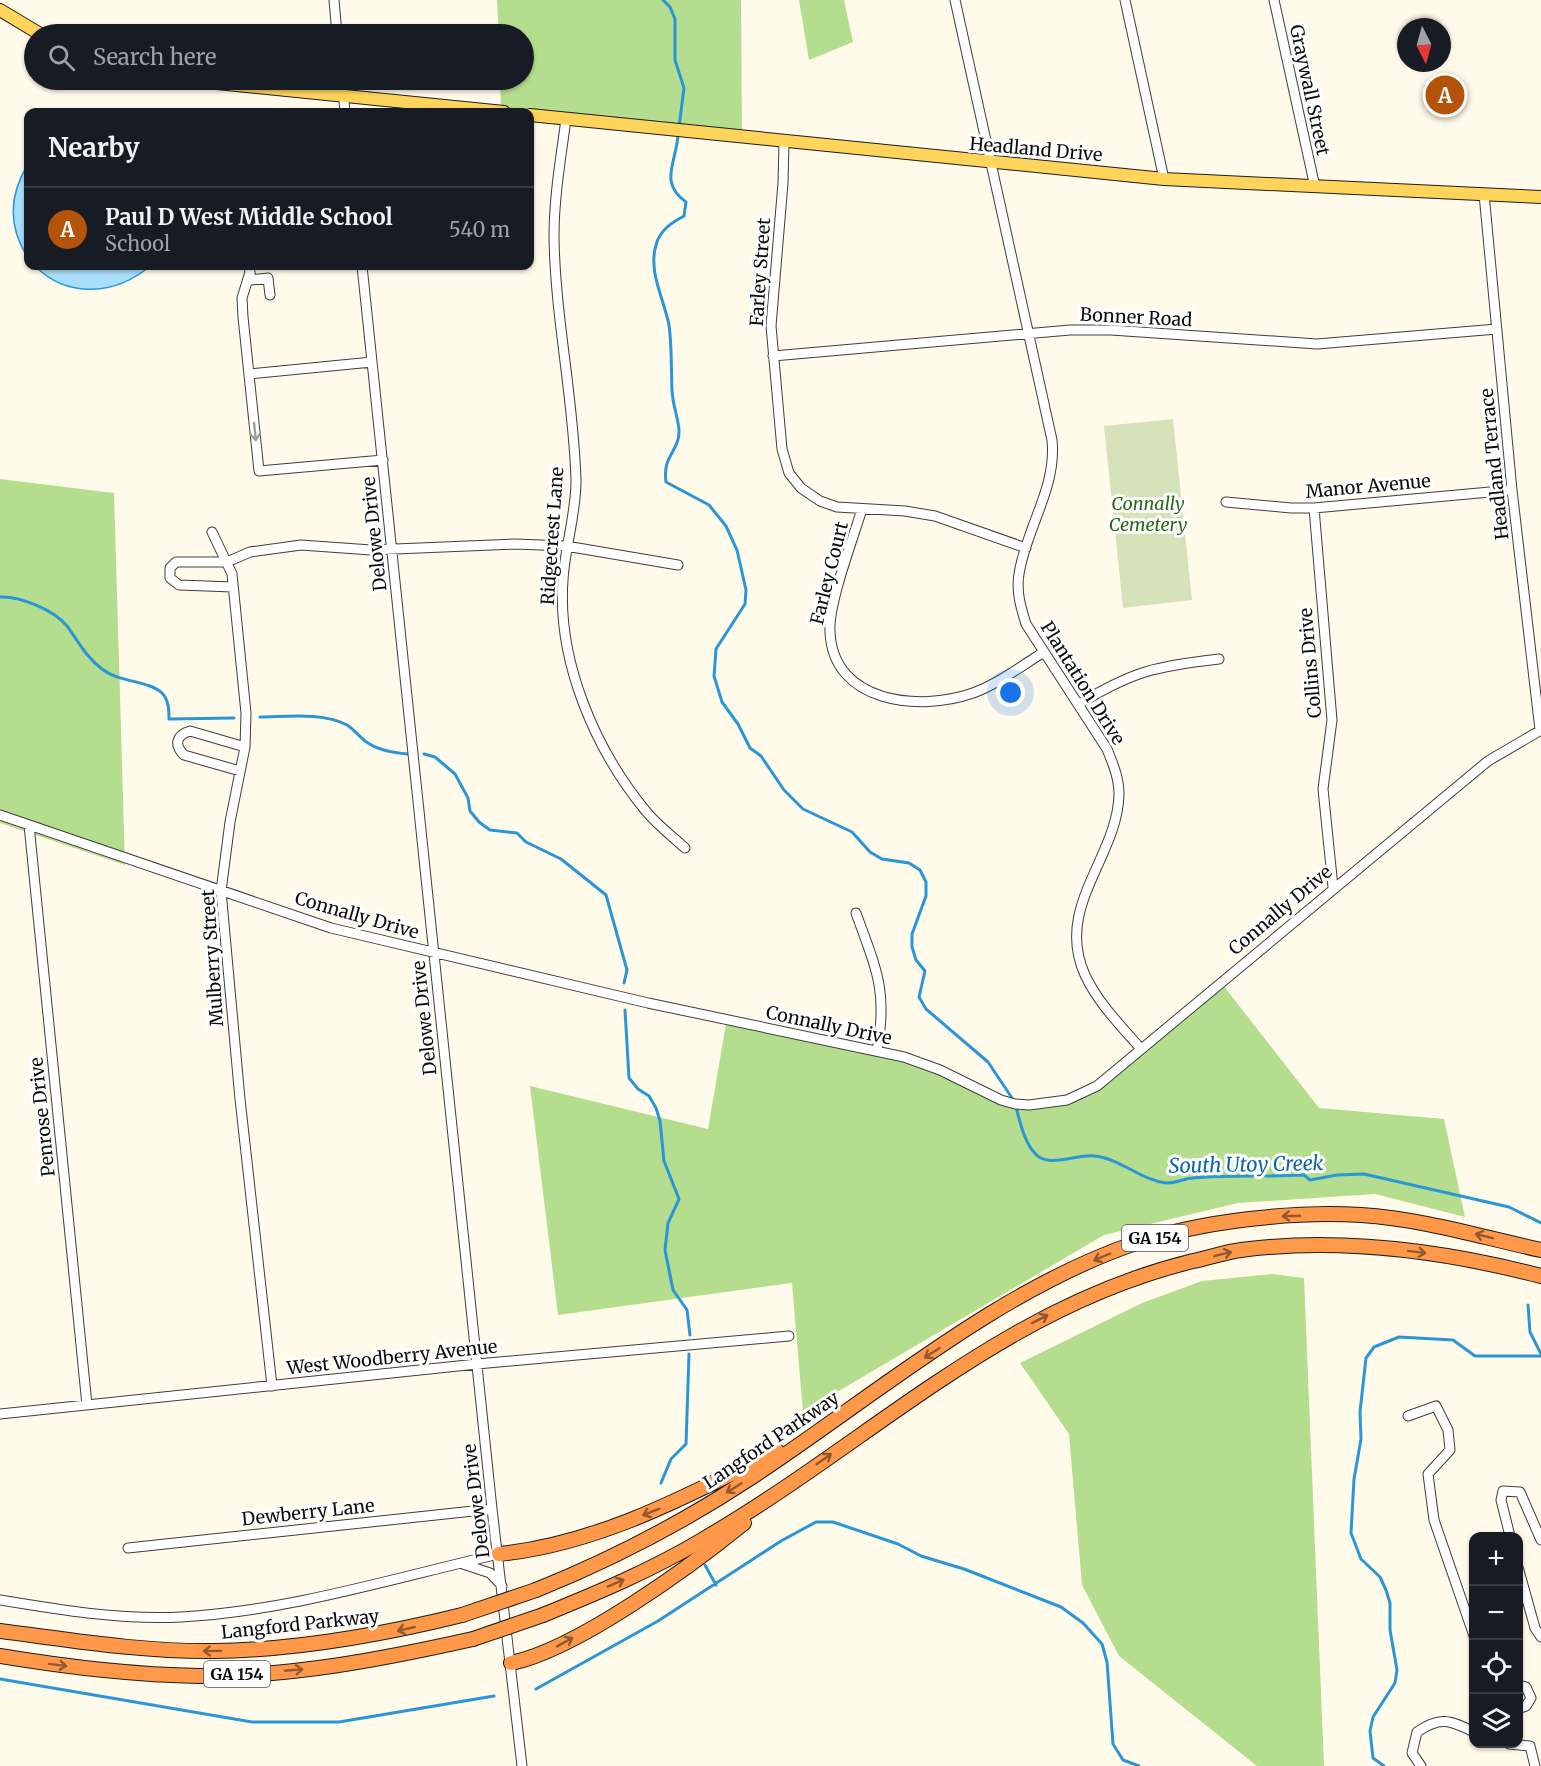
<!DOCTYPE html>
<meta charset="utf-8">
<style>
body{margin:0;font-family:Merriweather,serif;background:#20242c;color:#f1f3f6}
.controls{position:absolute;right:18px;bottom:18px;display:grid;overflow:hidden;border-radius:12px;box-shadow:0 2px 4px #0004}
.controls button{width:54px;height:54px;display:grid;place-items:center;padding:0;border:0;border-bottom:2px solid #363941;background:#171b24;color:#f1f3f6;font:30px sans-serif}
.compass{position:absolute;left:1397px;top:18px;width:54px;height:54px;border-radius:50%;background:#171b24;box-shadow:0 2px 4px #0004;rotate:174deg}
.you{position:absolute;left:1011px;top:693px;width:21px;height:21px;margin:-15px;border:4px solid #fff;border-radius:50%;background:#1a73e8;box-shadow:0 0 0 9px #1a73e833}
.badge{display:grid;place-items:center;width:39px;height:39px;border-radius:50%;background:#b45309;color:#fff;font-size:20px;font-weight:700}
.pin{position:absolute;translate:-50% -50%;border:3px solid #fff;box-shadow:0 2px 6px #0006}
.list{margin:0;padding:0;list-style:none}
h2{display:flex;justify-content:space-between;align-items:center;height:78px;margin:0;padding:0 24px;font-size:26px}
h2 small{font-size:20px;font-weight:400;color:#9ea1a6}
.list li{display:grid;grid-template-columns:39px 1fr auto;gap:18px;align-items:center;box-sizing:border-box;height:84px;padding:0 24px;border-top:2px solid #363941}
.list b{display:block;font-size:22px;white-space:nowrap}
.list p{margin:0;font-size:20px;white-space:nowrap;color:#9ea1a6}
.list em{font-size:20px;font-style:normal;color:#9ea1a6}
.icon{flex:none;width:33px;height:33px;fill:none;stroke:currentColor;stroke-width:2;stroke-linecap:round;stroke-linejoin:round}
.map{position:relative;flex:none;width:1541px;height:1766px;overflow:hidden}
.search{position:absolute;background:#171b24;box-shadow:0 2px 4px #0004;left:24px;top:24px;width:510px;height:66px;display:flex;align-items:center;gap:15px;box-sizing:border-box;padding:0 21px;border-radius:33px;color:#9ea1a6;font-size:22px}
.panel{position:absolute;background:#171b24;box-shadow:0 2px 4px #0004;left:24px;top:108px;width:510px;height:162px;border-radius:12px}
.map>svg:first-child{display:block}
.forest{fill:#b4de8e}
.cemetery{fill:#d6e2ba}
.water{fill:#a9defb;stroke:#2a96d8;stroke-width:1.5}
.lines{fill:none;stroke-linecap:round;stroke-linejoin:round}
.stream{stroke:#2a96d8;stroke-width:3}
.minor-casing{stroke:#3e3e3e;stroke-width:11}
.major-casing{stroke:#1c1c1c;stroke-width:14}
.highway-casing{stroke:#1c1c1c;stroke-width:16}
.minor{stroke:#fff;stroke-width:9}
.major{stroke:#ffd45a;stroke-width:12}
.highway{stroke:#ff9848;stroke-width:14}
.highway-bridge-casing{stroke:#1c1c1c;stroke-width:16;stroke-linecap:butt}
.highway-bridge{stroke:#ff9848;stroke-width:14}
.oneway{stroke:#9d9d9d}
.oneway2{stroke:#91592d}
.labels{text-anchor:middle;dominant-baseline:central;stroke-width:6;stroke-linejoin:round;paint-order:stroke}
.shield{fill:#fff;stroke:#545454;stroke-width:1.5}
.shield-label{font-size:16px;font-weight:bold;fill:#0b0b0b}
.street-label{font-size:18px;fill:#0b0b0b;stroke:#fff}
.park-label{font-size:18px;font-style:italic;fill:#296817;stroke:#fff}
.water-label{font-size:20px;font-style:italic;fill:#0b66a7;stroke:#fff}
</style>
<div class="map">
<svg width="1541" height="1766" viewBox="0 0 1541 1766">
<rect width="100%" height="100%" fill="#fffaea"/>
<path class="forest" d="M497 0H741L742 133 501 108 500 80H524V34H499Z
M799 0H844L853 42 809 60Z
M0 479 114 493 125 865 0 823Z
M1219 980 1319 1108 1444 1119 1465 1217 1375 1194 1238 1203 1104 1235 803 1412 792 1283 558 1315 530 1086 708 1129 726 1024 883 1055 961 1082 1025 1110 1085 1097Z
M1273 1274 1304 1278 1324 1766H1257L1119 1656 1082 1585 1069 1434 1020 1363 1142 1303 1202 1281Z"/>
<path class="cemetery" d="M1173 419 1192 600 1123 608 1104 426Z"/>
<path class="water" d="M28 164V163V258C8 227 9 195 28 164Z
M35 266H150C116 295 68 299 35 266Z"/>
<g class="lines">
<path class="stream" d="M663 0 670 7 675 19V60L684 88 679 127
M678 134C677 162 658 182 686 202L684 216C671 223 660 230 656 245 648 272 664 299 669 325 672 347 671 368 672 389 672 403 678 417 679 430 680 451 662 455 666 482L709 505 726 526 737 550 746 590 745 604 716 649 714 676 722 702 738 724 750 748 761 756 784 790 803 809 852 832 870 852 882 859 909 863 920 870 926 882V896L912 934V947L916 960 925 971 919 997 926 1009 988 1062 1014 1101
M0 597C20 596 54 610 67 626 78 641 86 657 102 669 120 683 148 680 162 693 169 700 169 711 169 719L234 718
M260 717C286 717 322 712 347 725 355 730 361 739 368 743 380 751 395 753 408 754
M424 754 435 757 455 774 468 798 470 811 479 822 490 830 517 833 526 842 561 859 606 895 627 970 624 983
M625 1010 629 1078 638 1089 649 1096 656 1108 660 1121 664 1161 679 1199 668 1223 665 1250 673 1290 687 1310 690 1335
M1016 1107C1020 1122 1025 1147 1039 1157 1054 1166 1078 1154 1094 1156 1120 1158 1140 1180 1166 1183 1174 1184 1185 1178 1193 1178 1230 1175 1267 1177 1304 1175L1310 1180 1337 1175 1364 1174 1509 1207 1541 1223
M1528 1305 1530 1332 1541 1354
M661 1483 671 1459 686 1444 689 1354
M705 1565 716 1585
M0 1679 252 1722H339L494 1696
M536 1689 658 1621 781 1541 816 1522H833L898 1544 921 1556 964 1569 1061 1607 1083 1623 1102 1644 1107 1662 1113 1744 1123 1760 1139 1766
M1384 1766 1373 1758 1370 1731 1373 1717 1395 1683 1397 1670 1390 1630V1603L1386 1590 1380 1577 1361 1559 1351 1533 1354 1479 1361 1439 1360 1412 1366 1358 1374 1347 1399 1337 1453 1340 1475 1356H1541"/>
<g class="minor-casing">
<path id="minor" d="M334 0 337 34
M955 0 1052 440C1057 488 1026 528 1019 574 1016 592 1021 608 1026 624L1107 749C1113 764 1119 778 1119 794 1118 857 1054 907 1085 975 1098 1003 1121 1026 1141 1049
M1125 0 1164 179
M1274 0 1315 187
M342 80 345 112
M566 119C561 157 554 197 554 236 555 318 574 399 576 481 576 514 565 547 563 580 557 661 595 749 645 810 656 824 672 836 685 848
M784 142 783 183 771 326 782 449 789 473 801 488 820 501 837 507 905 511 935 516 1026 548
M1484 194 1512 490 1540 730
M249 266 251 280 268 278 270 295
M362 266 492 1509 522 1766
M250 272 242 298 243 317 259 471 383 460
M773 356 1070 330H1111L1317 344 1497 329
M249 374 372 362
M1226 502 1291 508H1314L1512 490
M1314 508 1332 720 1323 789 1333 887
M862 509C853 539 828 604 830 632 833 703 919 712 973 693 998 684 1021 666 1044 652
M212 532 232 574 246 713 245 747 230 822 221 891 240 1099 272 1386
M233 587 179 585 170 578V568L176 562H227L250 552 301 545 371 550 515 544 566 546 678 565
M1079 704C1133 671 1157 666 1219 659
M240 771 184 755C174 745 176 735 190 731L245 747
M0 815 331 928 648 1003 904 1057 940 1070 1001 1100 1015 1104 1029 1105 1067 1100 1097 1086 1488 761 1541 730
M29 825 87 1405
M856 913C876 969 888 990 877 1051
M0 1414 477 1364 789 1336
M1408 1416 1436 1406 1448 1430 1450 1450 1428 1474 1434 1520 1474 1636
M1510 1536 1501 1500 1503 1491 1520 1492 1541 1540
M128 1548 492 1509
M463 1564 490 1573 502 1586
M1518 1567 1535 1628 1541 1637
M0 1600C60 1610 120 1620 181 1617 289 1611 394 1578 499 1554
M1518 1685 1526 1687 1531 1698 1526 1706 1518 1709
M1509 1744 1530 1746 1535 1766
M1421 1766 1412 1753 1417 1732C1440 1716 1450 1720 1474 1732"/>
</g>
<g class="major-casing">
<path id="major" d="M0 10 40 34
M187 80 504 112
M530 115 1164 179 1541 197"/>
</g>
<g class="highway-casing">
<path id="highway" d="M499 1554C599 1544 689 1495 777 1451
M536 1590C613 1559 684 1522 752 1477 872 1398 999 1289 1136 1243 1202 1221 1292 1211 1361 1215 1423 1219 1481 1237 1541 1250
M543 1615C597 1593 652 1570 702 1540 868 1444 1000 1308 1193 1261 1208 1258 1225 1252 1241 1250 1341 1237 1444 1251 1541 1276
M0 1631C71 1640 142 1652 214 1651 298 1650 381 1635 462 1615
M0 1656C66 1667 132 1675 199 1676 291 1677 383 1659 473 1639
M511 1663C576 1650 691 1566 744 1523"/>
</g>
<use href="#minor" class="minor"/>
<use href="#major" class="major"/>
<use href="#highway" class="highway"/>
<g class="highway-bridge-casing">
<path id="highway-bridge" d="M462 1615 536 1590
M473 1639 543 1615"/>
</g>
<use href="#highway-bridge" class="highway-bridge"/>
</g>
<defs><path id="oneway-shaft" d="M-6 0H5M1.5-3L5.5 0L1.5 3" fill="none" stroke-width="1.6" stroke-linecap="round" stroke-linejoin="round" transform="scale(1.5)"/></defs>
<use class="oneway" href="#oneway-shaft" transform="translate(255 432) rotate(84)"/>
<g class="oneway2">
<use href="#oneway-shaft" transform="translate(1291 1216) rotate(178)"/>
<use href="#oneway-shaft" transform="translate(1484 1236) rotate(-166)"/>
<use href="#oneway-shaft" transform="translate(1417 1252) rotate(7)"/>
<use href="#oneway-shaft" transform="translate(1223 1254) rotate(-14)"/>
<use href="#oneway-shaft" transform="translate(1102 1257) rotate(157)"/>
<use href="#oneway-shaft" transform="translate(1040 1319) rotate(-27)"/>
<use href="#oneway-shaft" transform="translate(932 1353) rotate(147)"/>
<use href="#oneway-shaft" transform="translate(824 1459) rotate(-35)"/>
<use href="#oneway-shaft" transform="translate(734 1488) rotate(148)"/>
<use href="#oneway-shaft" transform="translate(651 1512) rotate(158)"/>
<use href="#oneway-shaft" transform="translate(616 1583) rotate(-24)"/>
<use href="#oneway-shaft" transform="translate(406 1629) rotate(167)"/>
<use href="#oneway-shaft" transform="translate(565 1642) rotate(-29)"/>
<use href="#oneway-shaft" transform="translate(212 1651) rotate(179)"/>
<use href="#oneway-shaft" transform="translate(58 1665) rotate(7)"/>
<use href="#oneway-shaft" transform="translate(294 1670) rotate(-5)"/>
</g>
<g class="labels">
<g class="shield">
<rect x="1122" y="1225" width="66" height="26" rx="4.5"/>
<rect x="204" y="1661" width="66" height="26" rx="4.5"/>
</g>
<g class="shield-label">
<text x="1155" y="1238">GA 154</text>
<text x="237" y="1674">GA 154</text>
</g>
<g class="street-label">
<text transform="translate(1310 90) rotate(78)">Graywall Street</text>
<text transform="translate(1036 149) rotate(5)">Headland Drive</text>
<text transform="translate(760 272) rotate(-86)">Farley Street</text>
<text transform="translate(1136 317) rotate(3)">Bonner Road</text>
<text transform="translate(1494 464) rotate(-96)">Headland Terrace</text>
<text transform="translate(1368 486) rotate(-5)">Manor Avenue</text>
<text transform="translate(374 534) rotate(-96)">Delowe Drive</text>
<text transform="translate(552 536) rotate(-86)">Ridgecrest Lane</text>
<text transform="translate(829 573) rotate(-76)">Farley Court</text>
<text transform="translate(1310 663) rotate(-95)">Collins Drive</text>
<text transform="translate(1083 683) rotate(58)">Plantation Drive</text>
<text transform="translate(1280 910) rotate(-40)">Connally Drive</text>
<text transform="translate(357 915) rotate(16)">Connally Drive</text>
<text transform="translate(212 958) rotate(-94)">Mulberry Street</text>
<text transform="translate(424 1018) rotate(-96)">Delowe Drive</text>
<text transform="translate(829 1025) rotate(12)">Connally Drive</text>
<text transform="translate(42 1117) rotate(-96)">Penrose Drive</text>
<text transform="translate(392 1357) rotate(-6)">West Woodberry Avenue</text>
<text transform="translate(771 1440) rotate(-34)">Langford Parkway</text>
<text transform="translate(476 1501) rotate(-97)">Delowe Drive</text>
<text transform="translate(308 1512) rotate(-6)">Dewberry Lane</text>
<text transform="translate(300 1624) rotate(-6)">Langford Parkway</text>
</g>
<g class="park-label">
<text x="1148" y="503">Connally<tspan x="1148" dy="21">Cemetery</tspan></text>
</g>
<g class="water-label">
<text transform="translate(1246 1164) rotate(-1)">South Utoy Creek</text>
</g>
</g>
</svg>
<div class="controls">
<button>+</button>
<button>−</button>
<button><svg class="icon" aria-label="locate" viewBox="0 0 24 24"><circle cx="12" cy="12" r="6"/><path d="M12 2v4M12 18v4M2 12h4M18 12h4"/></svg></button>
<button><svg class="icon" aria-label="layers" viewBox="0 0 24 24"><path d="M12 4l9 5-9 5-9-5zM3 14l9 5 9-5"/></svg></button>
</div>
<svg class="compass" viewBox="-18 -18 36 36"><path d="M0-13l5 13h-10z" fill="#e53935"/><path d="M0 13l5-13h-10z" fill="#9ea1a6"/></svg>
<div class="you"></div>
<div class="pin badge" style="left:1445px;top:95px">A</div>
<div class="search"><svg class="icon" aria-label="search" viewBox="0 0 24 24"><circle cx="10" cy="10" r="6"/><path d="M15 15l6 6"/></svg>Search here</div>
<section class="panel">
<h2>Nearby<small></small></h2>
<ul class="list">
<li><span class="badge">A</span><div><b>Paul D West Middle School</b><p>School</p></div><em>540 m</em></li>
</ul>
</section>
</div>
